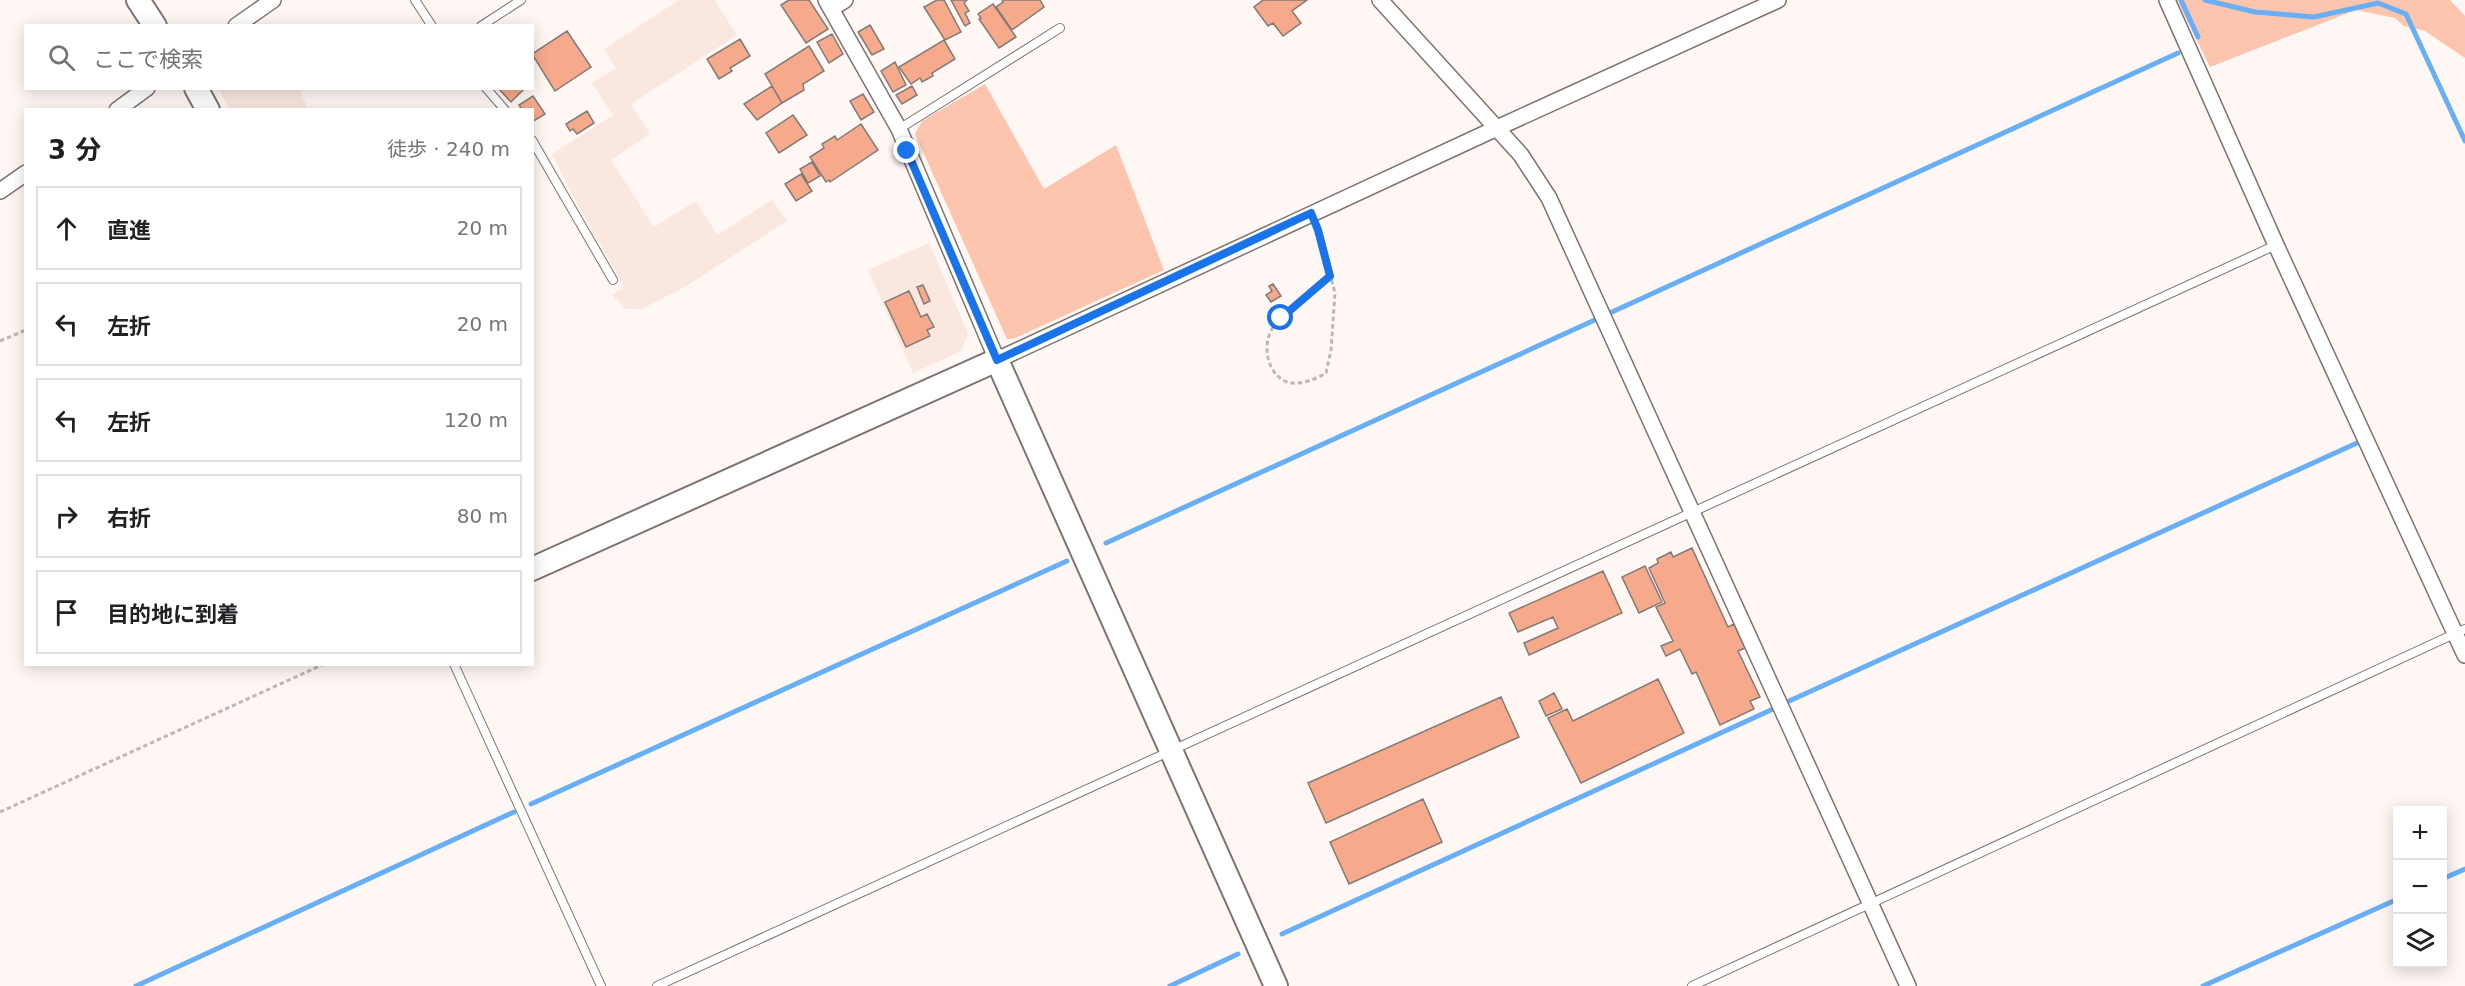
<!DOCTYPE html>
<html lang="ja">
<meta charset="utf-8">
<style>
body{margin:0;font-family:"DejaVu Sans","Noto Sans JP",sans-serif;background:#f2f2f2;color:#202124}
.controls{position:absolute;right:18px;bottom:18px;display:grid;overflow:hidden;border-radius:0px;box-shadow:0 3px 15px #0003}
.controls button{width:54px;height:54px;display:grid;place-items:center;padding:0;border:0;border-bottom:2px solid #e0e0e0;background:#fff;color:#202124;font:30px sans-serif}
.stop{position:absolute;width:18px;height:18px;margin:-14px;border:4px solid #1a73e8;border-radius:50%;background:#fff}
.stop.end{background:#1a73e8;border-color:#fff;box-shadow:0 2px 6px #0008}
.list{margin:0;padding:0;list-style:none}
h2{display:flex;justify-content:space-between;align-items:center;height:78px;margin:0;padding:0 24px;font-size:26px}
h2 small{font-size:20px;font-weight:400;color:#757577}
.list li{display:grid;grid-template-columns:39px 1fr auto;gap:18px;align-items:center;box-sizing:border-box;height:84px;margin:0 12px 12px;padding:0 12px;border:2px solid #e0e0e0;border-radius:0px}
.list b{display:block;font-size:22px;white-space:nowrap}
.list em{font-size:20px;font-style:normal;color:#757577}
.icon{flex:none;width:33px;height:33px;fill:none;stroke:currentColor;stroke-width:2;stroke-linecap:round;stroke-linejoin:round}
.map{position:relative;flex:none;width:2465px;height:986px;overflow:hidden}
.search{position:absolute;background:#fff;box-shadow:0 3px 15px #0003;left:24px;top:24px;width:510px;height:66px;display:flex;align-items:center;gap:15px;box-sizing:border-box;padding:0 21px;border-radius:0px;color:#757577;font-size:22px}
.panel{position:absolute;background:#fff;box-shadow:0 3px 15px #0003;left:24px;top:108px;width:510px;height:558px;border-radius:0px}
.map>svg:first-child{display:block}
.built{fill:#fae8e0}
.green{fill:#fec5ae}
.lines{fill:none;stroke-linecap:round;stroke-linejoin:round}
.stream{stroke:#69aff6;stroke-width:5}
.building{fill:#f6aa8b;stroke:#837a76;stroke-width:1.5}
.lane-casing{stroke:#7d7471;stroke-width:10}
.street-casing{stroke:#7d7471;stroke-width:18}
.secondary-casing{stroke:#7d7471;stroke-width:26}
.path{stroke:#beb7b5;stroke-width:3;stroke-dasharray:4.5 3;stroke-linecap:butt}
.lane{stroke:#fff;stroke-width:8}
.street{stroke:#fff;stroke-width:15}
.secondary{stroke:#fff;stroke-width:22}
.route{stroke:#1a73e8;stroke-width:8}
</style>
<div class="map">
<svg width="2465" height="986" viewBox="0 0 2465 986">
<rect width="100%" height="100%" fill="#fff7f4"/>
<path class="built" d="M679 0H714L737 35 631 104 650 134 611 160 654 227 696 201 717 235 772 200 787 221 688 285 642 309H626L612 295 624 287 573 196 552 154 613 115 592 83 616 68 604 49Z
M219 89H299L308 109H229Z
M929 243 968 333 961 351 913 373 868 270Z"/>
<path class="green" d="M2177 0H2450L2465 16V58L2425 31 2404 26 2395 18 2356 10 2210 67Z
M985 84 1044 189 1116 145 1164 270 1013 339H1007L915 134 922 121Z"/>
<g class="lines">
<path class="stream" d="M2181 0 2198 37
M2205 0 2255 12 2314 17 2378 3 2406 14 2465 141
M1612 312 2178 53
M1106 543 1597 319
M1787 702 2357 443
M531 804 1067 561
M2442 879 2465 869
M1282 934 1773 709
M136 986 514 812
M1170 986 1238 954
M2203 986 2398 899"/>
</g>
<path class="building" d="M789 0H809L828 29 806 43 781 5Z
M937 0H944L961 32 945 40 924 7Z
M951 0H967L964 3 969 11 965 13 970 23 965 26Z
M1002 0H1040L1044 7 1012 30 996 7 1003 2Z
M1263 0H1307L1292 11 1301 23 1283 36 1273 23 1268 26 1254 7Z
M993 4 1016 37 999 48 979 19 981 18 978 14Z
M870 25 884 49 872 55 858 32Z
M567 31 591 67 555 91 532 54Z
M832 34 843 54 829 63 817 42Z
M740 39 750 56 730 68 732 71 719 79 707 59Z
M944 40 955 59 932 73 933 76 922 82 920 78 911 84 899 67Z
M809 46 824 71 803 84 804 90 782 103 765 74Z
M895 62 906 85 893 92 881 71Z
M772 86 782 103 757 120 744 104Z
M912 86 917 95 902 104 896 95Z
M498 88H525L511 102Z
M863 94 874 112 861 120 850 101Z
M533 96 545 114 532 122V110H522L519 105Z
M587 111 594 123 577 134 573 129 570 131 566 124Z
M793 115 807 135 779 153 766 133Z
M861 124 878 150 830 182 829 180 826 182 810 157 824 148 822 144 835 136 837 140Z
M812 162 820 176 808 183 800 169Z
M801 174 812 191 796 201 785 184Z
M1273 284 1281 296 1271 302 1266 295 1272 291 1269 286Z
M923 285 930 301 924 304 917 287Z
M909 291 921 317 927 314 934 327 927 330 930 336 906 347 885 302Z
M1692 548 1728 627 1734 624 1745 648 1738 651 1760 697 1750 701 1754 709 1720 725 1696 672 1692 674 1680 649 1666 656 1661 646 1673 641 1656 607 1665 603 1649 568 1658 563 1657 559 1671 552 1673 557Z
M1645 566 1662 602 1639 613 1622 577Z
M1603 571 1622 613 1529 655 1524 643 1558 628 1553 617 1518 632 1509 613Z
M1658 679 1684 733 1581 783 1548 718 1567 709 1573 721Z
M1554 693 1562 709 1546 716 1539 701Z
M1501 697 1519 737 1326 823 1308 783Z
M1423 799 1442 842 1349 884 1330 842Z"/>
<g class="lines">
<g class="lane-casing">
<path id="lane" d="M415 0 432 26
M481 26 521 0
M486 88 505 110
M899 129 1060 28
M532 140 613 280
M454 664 601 986
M657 986 2276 245
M1692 986 2465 629"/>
</g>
<g class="street-casing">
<path id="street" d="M826 0 899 129 997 360 1497 128 1778 0
M1380 0 1521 155 1549 198 1908 986
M2167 0 2276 245 2465 655
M832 8 845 0
M236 26 273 0
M117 110 147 88
M0 191 26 173"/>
</g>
<g class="secondary-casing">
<path id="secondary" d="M138 0 155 26
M196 88 208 110
M532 569 997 360 1276 986"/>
</g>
<path class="path" d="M1318 229 1335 293 1331 350 1326 373C1316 379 1299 386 1287 382 1267 374 1262 346 1272 329 1286 307 1311 293 1330 276
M0 341 26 330
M0 812 324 664"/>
<use href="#lane" class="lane"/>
<use href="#street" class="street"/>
<use href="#secondary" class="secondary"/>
</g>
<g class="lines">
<path class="route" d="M907 151 997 360 1311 213 1318 230 1330 276 1281 318"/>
</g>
</svg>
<div class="controls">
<button>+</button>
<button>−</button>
<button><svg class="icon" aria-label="layers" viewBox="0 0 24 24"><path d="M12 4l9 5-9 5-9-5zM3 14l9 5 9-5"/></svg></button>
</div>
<div class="stop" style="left:1281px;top:318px"></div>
<div class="stop end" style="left:907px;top:151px"></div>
<div class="search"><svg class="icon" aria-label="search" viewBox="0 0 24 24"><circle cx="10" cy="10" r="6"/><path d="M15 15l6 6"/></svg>ここで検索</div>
<section class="panel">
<h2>3 分<small>徒歩 · 240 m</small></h2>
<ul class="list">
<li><svg class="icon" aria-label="ahead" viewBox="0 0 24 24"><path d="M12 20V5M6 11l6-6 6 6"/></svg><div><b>直進</b></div><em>20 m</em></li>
<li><svg class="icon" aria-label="left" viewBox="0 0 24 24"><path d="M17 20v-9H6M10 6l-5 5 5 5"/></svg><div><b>左折</b></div><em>20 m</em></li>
<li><svg class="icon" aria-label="left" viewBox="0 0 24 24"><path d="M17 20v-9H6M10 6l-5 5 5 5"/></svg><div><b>左折</b></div><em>120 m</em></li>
<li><svg class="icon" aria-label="right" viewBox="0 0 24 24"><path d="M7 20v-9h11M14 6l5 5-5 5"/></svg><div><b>右折</b></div><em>80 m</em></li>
<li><svg class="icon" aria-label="arrive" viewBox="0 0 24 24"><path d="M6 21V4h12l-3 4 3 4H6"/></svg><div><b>目的地に到着</b></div></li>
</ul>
</section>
</div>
